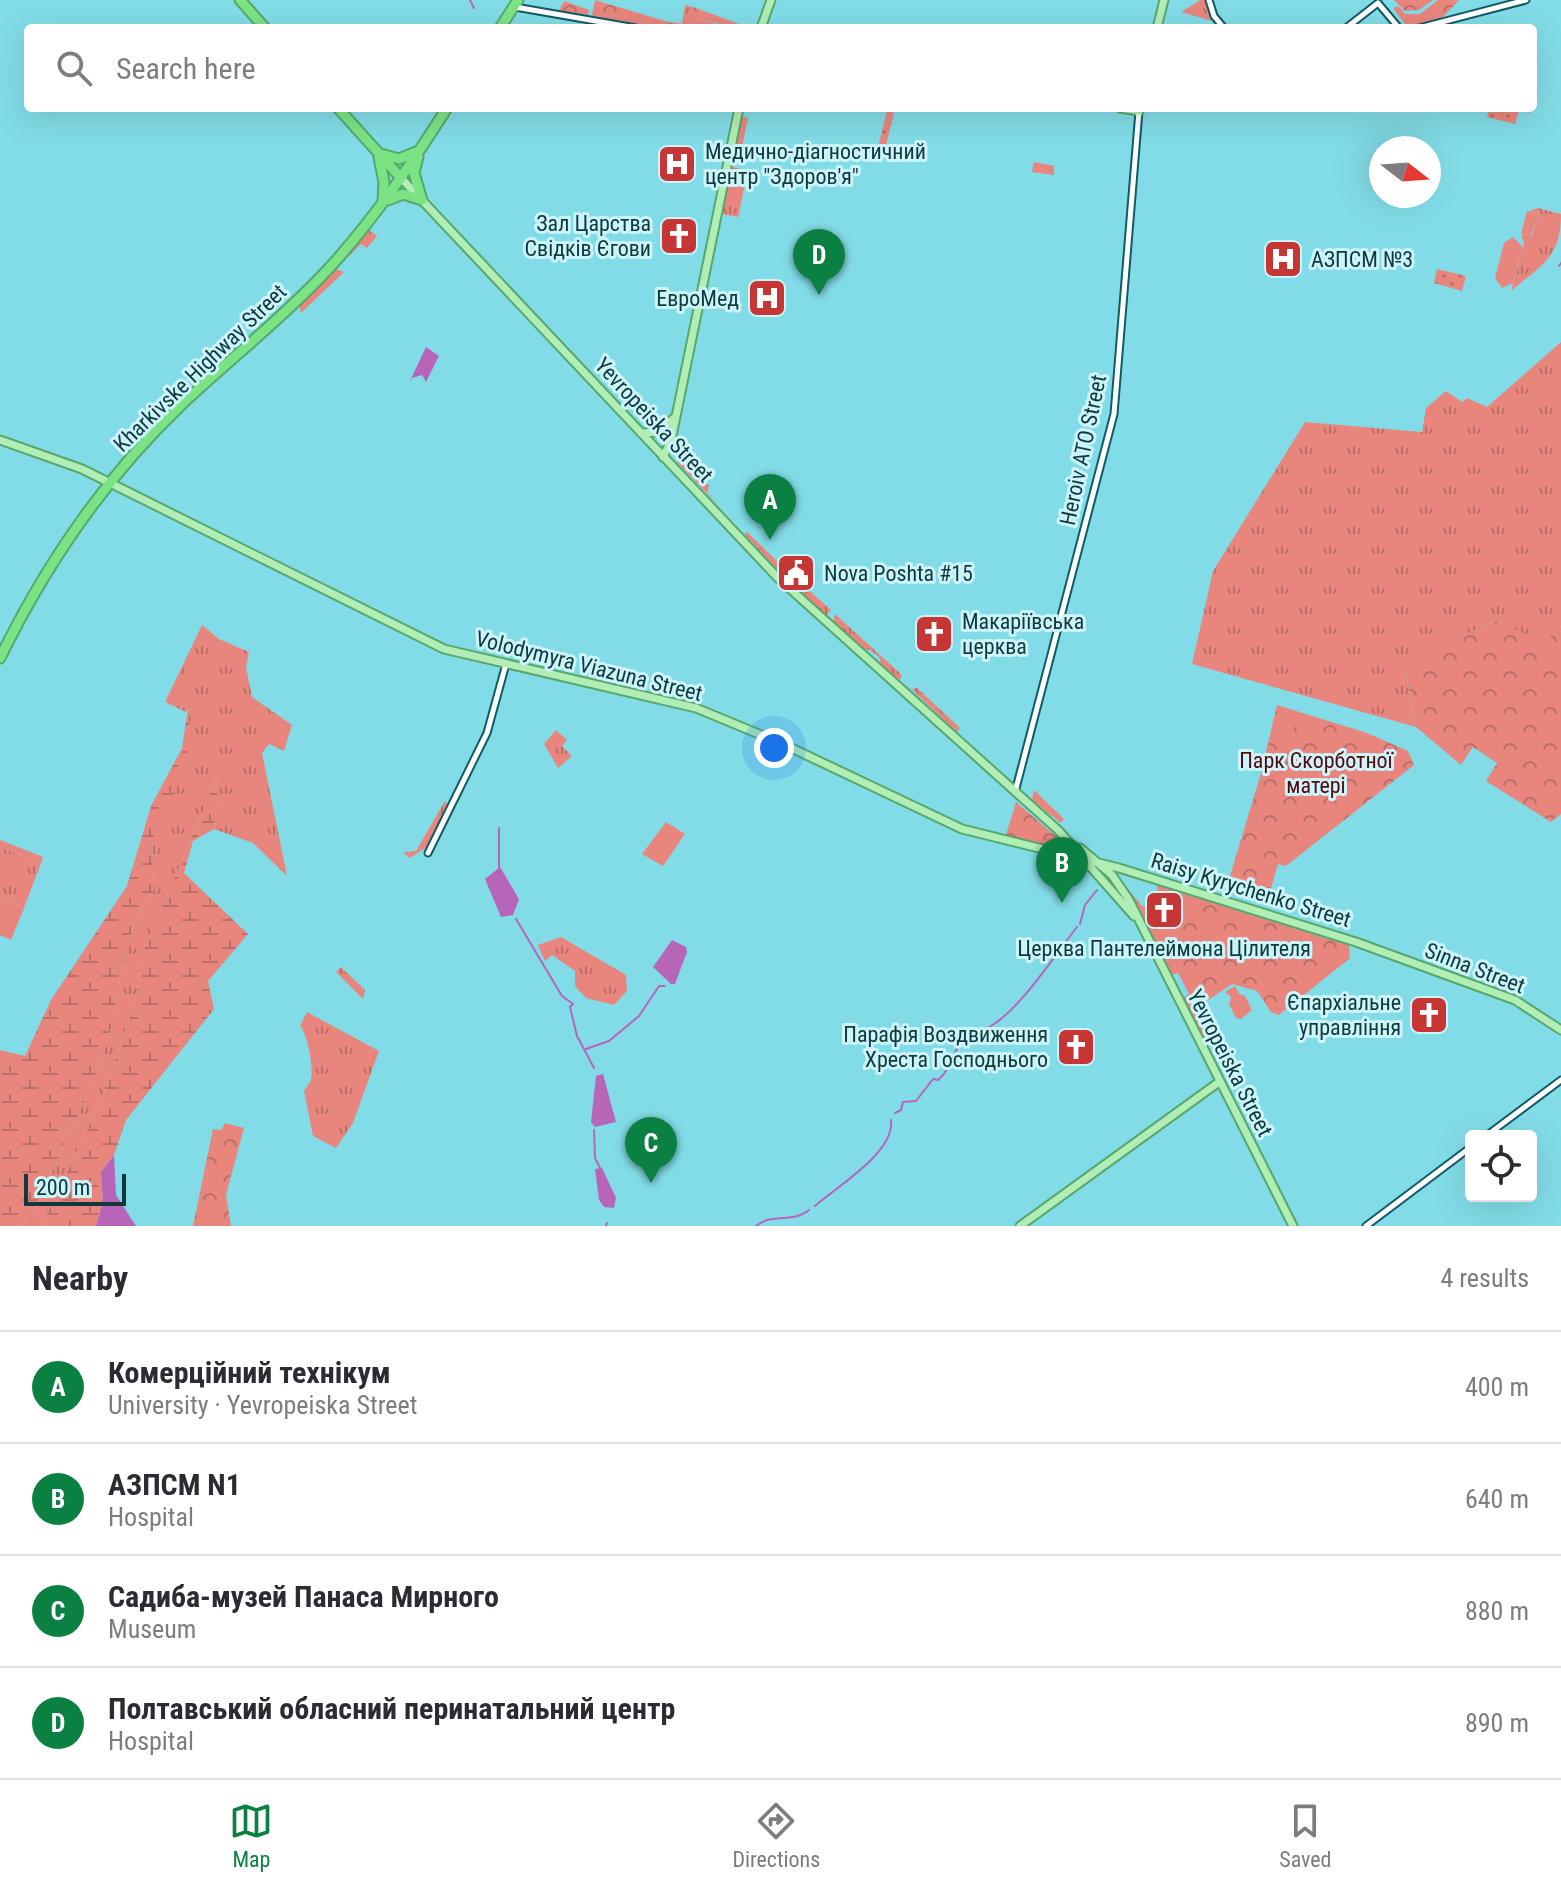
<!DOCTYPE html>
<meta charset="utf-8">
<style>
body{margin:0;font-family:"Roboto Condensed",sans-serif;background:#f2f2f3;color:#2b2b33}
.controls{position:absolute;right:24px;bottom:24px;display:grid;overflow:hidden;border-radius:8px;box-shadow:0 8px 32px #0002}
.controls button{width:72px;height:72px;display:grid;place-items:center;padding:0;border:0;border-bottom:2px solid #e1e1e2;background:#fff;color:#2b2b33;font:40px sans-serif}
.compass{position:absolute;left:1369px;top:136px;width:72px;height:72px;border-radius:50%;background:#fff;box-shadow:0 8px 32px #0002;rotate:107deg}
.scale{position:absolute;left:24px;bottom:20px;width:102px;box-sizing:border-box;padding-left:8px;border:4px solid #11383c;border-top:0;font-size:22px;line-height:28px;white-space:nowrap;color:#11383c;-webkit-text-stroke:6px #cbf5fb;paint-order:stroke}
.you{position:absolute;left:774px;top:748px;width:28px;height:28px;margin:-20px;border:6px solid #fff;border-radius:50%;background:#1a73e8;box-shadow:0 0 0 12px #1a73e833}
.badge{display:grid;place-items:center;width:52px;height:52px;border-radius:50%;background:#0b8043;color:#fff;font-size:26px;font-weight:700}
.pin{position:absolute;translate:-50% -66px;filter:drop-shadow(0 2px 4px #0008)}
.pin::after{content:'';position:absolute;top:42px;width:28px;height:24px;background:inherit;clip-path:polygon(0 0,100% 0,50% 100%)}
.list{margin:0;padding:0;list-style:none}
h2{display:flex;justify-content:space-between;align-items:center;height:104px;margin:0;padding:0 32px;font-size:34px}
h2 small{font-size:26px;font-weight:400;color:#7c7c81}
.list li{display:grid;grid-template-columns:52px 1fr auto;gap:24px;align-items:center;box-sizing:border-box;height:112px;padding:0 32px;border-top:2px solid #e1e1e2}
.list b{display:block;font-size:30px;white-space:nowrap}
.list p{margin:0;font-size:26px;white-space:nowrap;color:#7c7c81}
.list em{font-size:26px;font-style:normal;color:#7c7c81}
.icon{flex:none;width:44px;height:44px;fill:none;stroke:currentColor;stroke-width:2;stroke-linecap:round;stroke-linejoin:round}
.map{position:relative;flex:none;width:1561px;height:1226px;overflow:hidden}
.search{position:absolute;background:#fff;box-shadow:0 8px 32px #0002;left:24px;right:24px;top:24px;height:88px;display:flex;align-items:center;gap:20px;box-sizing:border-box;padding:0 28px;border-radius:8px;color:#7c7c81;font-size:30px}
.sheet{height:552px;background:#fff}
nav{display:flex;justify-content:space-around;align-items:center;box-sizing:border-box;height:112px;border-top:2px solid #e1e1e2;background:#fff;font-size:22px;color:#7c7c81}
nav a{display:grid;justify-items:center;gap:4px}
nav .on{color:#0b8043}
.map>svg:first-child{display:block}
.grass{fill:url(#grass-tufts)}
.forest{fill:url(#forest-crowns)}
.wetland{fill:url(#wetland-marsh)}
.park{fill:url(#park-dots)}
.garden{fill:#e8867d}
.water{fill:#b665b9}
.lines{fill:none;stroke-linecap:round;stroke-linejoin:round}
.stream{stroke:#b665b9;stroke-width:2}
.minor-casing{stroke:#0f5c64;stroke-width:9}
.major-casing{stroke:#57a76b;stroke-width:11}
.highway-casing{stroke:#57a76b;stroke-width:13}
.minor{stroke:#fff;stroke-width:5}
.major{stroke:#b0eeb6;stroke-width:7}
.highway{stroke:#7ce385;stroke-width:9}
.labels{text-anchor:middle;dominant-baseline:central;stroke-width:6;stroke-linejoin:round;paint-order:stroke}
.poi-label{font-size:22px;fill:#11383c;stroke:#cbf5fb;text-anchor:start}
.street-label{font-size:22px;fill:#11383c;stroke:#cbf5fb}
.park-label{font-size:22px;fill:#56090c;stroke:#cbf5fb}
</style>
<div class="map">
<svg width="1561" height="1226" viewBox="0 0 1561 1226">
<defs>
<pattern id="grass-tufts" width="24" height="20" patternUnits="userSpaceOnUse" patternTransform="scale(2)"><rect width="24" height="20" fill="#e8867d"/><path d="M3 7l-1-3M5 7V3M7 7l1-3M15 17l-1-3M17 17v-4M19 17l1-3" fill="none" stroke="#bb6f68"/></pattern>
<pattern id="forest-crowns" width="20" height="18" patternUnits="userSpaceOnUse" patternTransform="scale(2)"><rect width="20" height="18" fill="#e8867d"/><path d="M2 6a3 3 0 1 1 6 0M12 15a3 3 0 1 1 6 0" fill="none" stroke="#bb6f68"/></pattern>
<pattern id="wetland-marsh" width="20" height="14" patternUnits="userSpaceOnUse" patternTransform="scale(2)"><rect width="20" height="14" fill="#e8867d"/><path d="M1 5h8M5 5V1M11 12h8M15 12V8" fill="none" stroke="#bb6f68"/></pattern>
<pattern id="park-dots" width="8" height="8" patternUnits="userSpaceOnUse" patternTransform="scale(2)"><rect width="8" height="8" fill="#e8867d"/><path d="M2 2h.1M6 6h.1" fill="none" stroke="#bb6f68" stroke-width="1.8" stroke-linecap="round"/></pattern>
</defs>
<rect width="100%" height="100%" fill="#82dce7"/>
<path class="grass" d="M1200 0H1206L1216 22 1181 12Z
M685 5 693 7 691 21 698 19 732 28 682 24Z
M742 117 748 118 740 157 734 156Z
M732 167 748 170 738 217 722 214Z
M1538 208 1561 214C1561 257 1542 265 1511 291L1524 244 1521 235 1531 237 1539 214 1529 211Z
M368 229 377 236 367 248 361 244 340 265Z
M336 269 344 272 301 313 299 304Z
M1561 342V626L1544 644 1497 621 1451 641 1406 674 1416 727 1192 664 1213 571 1305 422 1422 432 1426 408 1446 391 1462 402 1467 398 1487 407Z
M747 532 783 567 780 572 744 534Z
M788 572 831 610 826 616 786 580Z
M835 614 902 675 900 680 882 667 879 657 870 650 862 649 833 624Z
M202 625 219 639 249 652 246 667 252 697 292 725 284 751 269 744 262 753 287 876 253 843 214 829 219 773 143 952 135 1002 102 1099 41 1226H28C51 1167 83 1112 104 1052 123 997 117 937 154 890L152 840 187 754V730L195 709 188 708 186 712 165 702Z
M907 685 913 690 916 687 960 728 957 732Z
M556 730 567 740 562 746 572 756 558 768 544 744Z
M1034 790 1064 819 1061 823 1032 800Z
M445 801 448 806 430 845 410 858 403 852 416 851Z
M0 847 41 863 24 908 0 896Z
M561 937 626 975 627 991 614 1005 586 998 575 986V971L552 955 545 961 538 945Z
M341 967 365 990 363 999 336 972Z
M307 1012 379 1051 353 1123 336 1148 313 1136 304 1091C307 1087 310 1083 311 1079 314 1067 307 1033 300 1026Z"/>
<path class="forest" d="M595 0 665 21 706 28H661L592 16Z
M1394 0H1433L1419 10 1405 11Z
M1438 0H1459L1441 19 1408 28 1393 8 1398 6 1405 14H1420Z
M564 1 589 10 588 15 559 11Z
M693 7 739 24 737 28 699 19 690 21Z
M1497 621 1544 643 1561 626V814L1551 822 1486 781 1497 763 1473 747 1461 765 1416 727 1406 673 1451 641Z
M1277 705 1367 733 1408 751 1414 765 1286 866 1278 864 1268 899 1258 896 1253 900 1225 892 1260 777Z
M1016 802 1066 845 1064 850 1005 838Z
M1123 883 1142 906H1154L1161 918 1168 916 1173 908 1157 894V883L1184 895 1186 892 1327 939 1329 937 1349 945 1350 958 1279 1015 1271 1012 1257 991 1232 984 1201 1005 1216 1037 1205 1042 1183 998 1189 994 1178 973 1172 975Z
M225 1123 244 1128 226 1195 231 1226H193L213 1129 221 1130Z"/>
<path class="wetland" d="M188 708 195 709 187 730V754L179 780 152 840 154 890C117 937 123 997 104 1052 83 1112 51 1167 28 1226H0V1050L25 1056 51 1000 127 886 151 806 182 748Z
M220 770 214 829 193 841 184 873 248 934 208 981 214 1009 126 1120 114 1155 101 1172 103 1202 96 1226H41L102 1099 135 1002 143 952Z"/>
<path class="park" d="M1489 108H1531L1530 113 1519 111 1515 124 1487 117Z
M887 111 894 113 883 157 876 155Z
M1437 269 1466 276 1462 291 1434 283Z
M681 458 709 486 707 492 718 505 677 462Z"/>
<path class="garden" d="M1034 162 1054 166V175L1032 172Z
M1527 211 1539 214 1530 237 1521 234Z
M1513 237 1523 247 1513 283 1502 288 1495 278 1504 243Z
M1276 715 1296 720 1288 747 1269 741Z
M666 822 685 834 663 866 642 854Z
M0 840 43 857 41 863 0 847Z
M0 896 24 908 11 940 0 935Z
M1235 986 1239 994 1245 996 1252 1010 1241 1019 1236 1018 1229 1004 1231 997 1225 992Z"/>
<path class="water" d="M426 347 439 356 426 382 422 375 412 378 409 383Z
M500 867 519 899 513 915 501 917 485 879Z
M672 940 686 947 687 952 675 984H671L653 967Z
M603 1074 616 1122 595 1127 591 1122 596 1076Z
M114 1155 116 1195 136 1226H96L103 1202 101 1172Z
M602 1168 616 1198 614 1208 604 1207 599 1200 595 1169Z"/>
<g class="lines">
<path class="stream" d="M470 0 474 8
M1559 266 1561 263
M499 828V871
M516 919 562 996 573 1004 570 1007 577 1036 594 1068
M1080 924 1085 905 1097 890
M586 1049 609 1041 639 1016 659 986H665
M895 1113 901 1110 903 1102 916 1101 933 1079 938 1080C953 1068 953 1046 968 1035 975 1030 984 1030 991 1026 1021 1008 1055 955 1077 927
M594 1130 595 1158 600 1168
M815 1206C839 1185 895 1152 891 1120
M606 1226 607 1223
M756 1226C771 1213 794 1223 809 1210"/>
<g class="minor-casing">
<path id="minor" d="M1209 0 1214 16 1224 28
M515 7 636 28
M1346 28 1378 3 1399 28
M1419 28 1526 0
M1015 792 1114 414 1139 111
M428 853 487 733 506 664
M1486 1136 1561 1080
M1366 1226 1471 1147"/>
</g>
<g class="major-casing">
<path id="major" d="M761 28 771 0
M1157 28 1164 0
M1120 108 1139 111V108
M401 178 778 578 1058 830 1134 916
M641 433 659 432 674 418
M0 440 82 469 444 649 696 708 783 744 962 829 1119 868 1356 942 1515 1000 1561 1030
M663 457 671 441 739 108
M1080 848 1112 875 1129 900 1293 1226
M1020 1226 1219 1082"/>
</g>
<g class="highway-casing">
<path id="highway" d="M240 0 265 28
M500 28 518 0
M338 108 401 178
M381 154 399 159 416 152
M379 157 384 182 383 201
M418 157 414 173 422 200
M388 200 403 194 422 200
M0 658C46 564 104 479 180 406 230 359 285 316 332 265 376 216 412 163 447 108"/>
</g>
<use href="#minor" class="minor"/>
<use href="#major" class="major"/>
<use href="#highway" class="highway"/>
</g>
<defs>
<g id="hospital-square" transform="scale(2)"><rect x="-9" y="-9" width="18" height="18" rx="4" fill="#c53635" stroke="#cbf5fb"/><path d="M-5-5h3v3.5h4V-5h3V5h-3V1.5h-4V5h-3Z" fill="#fff"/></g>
<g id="church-square" transform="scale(2)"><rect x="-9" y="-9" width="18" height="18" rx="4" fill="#c53635" stroke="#cbf5fb"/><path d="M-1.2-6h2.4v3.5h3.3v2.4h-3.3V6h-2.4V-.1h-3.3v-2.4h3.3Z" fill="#fff"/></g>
<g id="civic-square" transform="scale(2)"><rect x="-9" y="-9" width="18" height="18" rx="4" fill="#c53635" stroke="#cbf5fb"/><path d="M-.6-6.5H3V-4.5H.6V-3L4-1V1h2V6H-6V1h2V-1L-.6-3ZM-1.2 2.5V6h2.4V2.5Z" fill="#fff"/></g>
</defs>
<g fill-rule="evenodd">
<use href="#hospital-square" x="677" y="164"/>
<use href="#church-square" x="679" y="236"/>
<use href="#hospital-square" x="1283" y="259"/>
<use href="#hospital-square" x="767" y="298"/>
<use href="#civic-square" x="796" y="573"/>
<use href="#church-square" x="934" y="634"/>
<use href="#church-square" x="1164" y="910"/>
<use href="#church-square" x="1429" y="1015"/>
<use href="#church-square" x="1076" y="1047"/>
</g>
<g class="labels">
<g class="poi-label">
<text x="705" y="151">Медично-діагностичний<tspan x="705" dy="25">центр "Здоров'я"</tspan></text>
<text x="651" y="223" text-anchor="end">Зал Царства<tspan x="651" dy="25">Cвідків Єгови</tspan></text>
<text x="1311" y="259">АЗПСМ №3</text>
<text x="739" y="298" text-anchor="end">ЕвроМед</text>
<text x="824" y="573">Nova Poshta #15</text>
<text x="962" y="621">Макаріївська<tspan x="962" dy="25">церква</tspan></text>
<text x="1164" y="948" text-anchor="middle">Церква Пантелеймона Цілителя</text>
<text x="1401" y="1002" text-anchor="end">Єпархіальне<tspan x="1401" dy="25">управління</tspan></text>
<text x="1048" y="1034" text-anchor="end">Парафія Воздвиження<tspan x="1048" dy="25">Хреста Господнього</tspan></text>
</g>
<g class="street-label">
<text transform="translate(200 368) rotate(-44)">Kharkivske Highway Street</text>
<text transform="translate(654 420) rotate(47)">Yevropeiska Street</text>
<text transform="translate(1083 450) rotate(-78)">Heroiv ATO Street</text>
<text transform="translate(589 666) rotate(14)">Volodymyra Viazuna Street</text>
<text transform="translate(1251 890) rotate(17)">Raisy Kyrychenko Street</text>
<text transform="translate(1475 968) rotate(21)">Sinna Street</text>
<text transform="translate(1230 1063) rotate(63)">Yevropeiska Street</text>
</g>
<g class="park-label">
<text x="1316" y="760">Парк Скорботної<tspan x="1316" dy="25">матері</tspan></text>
</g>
</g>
</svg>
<div class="controls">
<button><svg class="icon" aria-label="locate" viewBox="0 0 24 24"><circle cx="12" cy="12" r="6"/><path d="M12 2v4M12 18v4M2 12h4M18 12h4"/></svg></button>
</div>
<svg class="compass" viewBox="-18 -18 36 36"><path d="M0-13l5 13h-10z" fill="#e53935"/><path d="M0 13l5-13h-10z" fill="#7c7c81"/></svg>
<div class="scale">200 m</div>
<div class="you"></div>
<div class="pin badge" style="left:770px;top:540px">A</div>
<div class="pin badge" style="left:1062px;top:903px">B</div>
<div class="pin badge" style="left:651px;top:1183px">C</div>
<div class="pin badge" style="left:819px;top:295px">D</div>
<div class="search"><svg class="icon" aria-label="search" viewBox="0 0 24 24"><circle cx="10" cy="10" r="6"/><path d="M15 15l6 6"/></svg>Search here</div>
</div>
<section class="sheet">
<h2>Nearby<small>4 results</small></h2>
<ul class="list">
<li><span class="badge">A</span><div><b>Комерційний технікум</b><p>University · Yevropeiska Street</p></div><em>400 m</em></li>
<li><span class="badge">B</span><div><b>АЗПСМ N1</b><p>Hospital</p></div><em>640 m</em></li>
<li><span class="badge">C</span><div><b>Садиба-музей Панаса Мирного</b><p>Museum</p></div><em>880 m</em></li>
<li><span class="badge">D</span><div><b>Полтавський обласний перинатальний центр</b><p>Hospital</p></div><em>890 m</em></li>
</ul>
</section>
<nav>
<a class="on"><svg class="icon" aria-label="map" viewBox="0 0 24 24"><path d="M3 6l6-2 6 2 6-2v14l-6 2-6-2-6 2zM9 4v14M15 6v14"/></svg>Map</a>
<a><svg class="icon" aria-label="directions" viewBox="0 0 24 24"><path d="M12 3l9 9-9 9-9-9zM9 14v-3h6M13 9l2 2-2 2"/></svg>Directions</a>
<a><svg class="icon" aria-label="saved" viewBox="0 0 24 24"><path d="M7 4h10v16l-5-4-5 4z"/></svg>Saved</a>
</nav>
